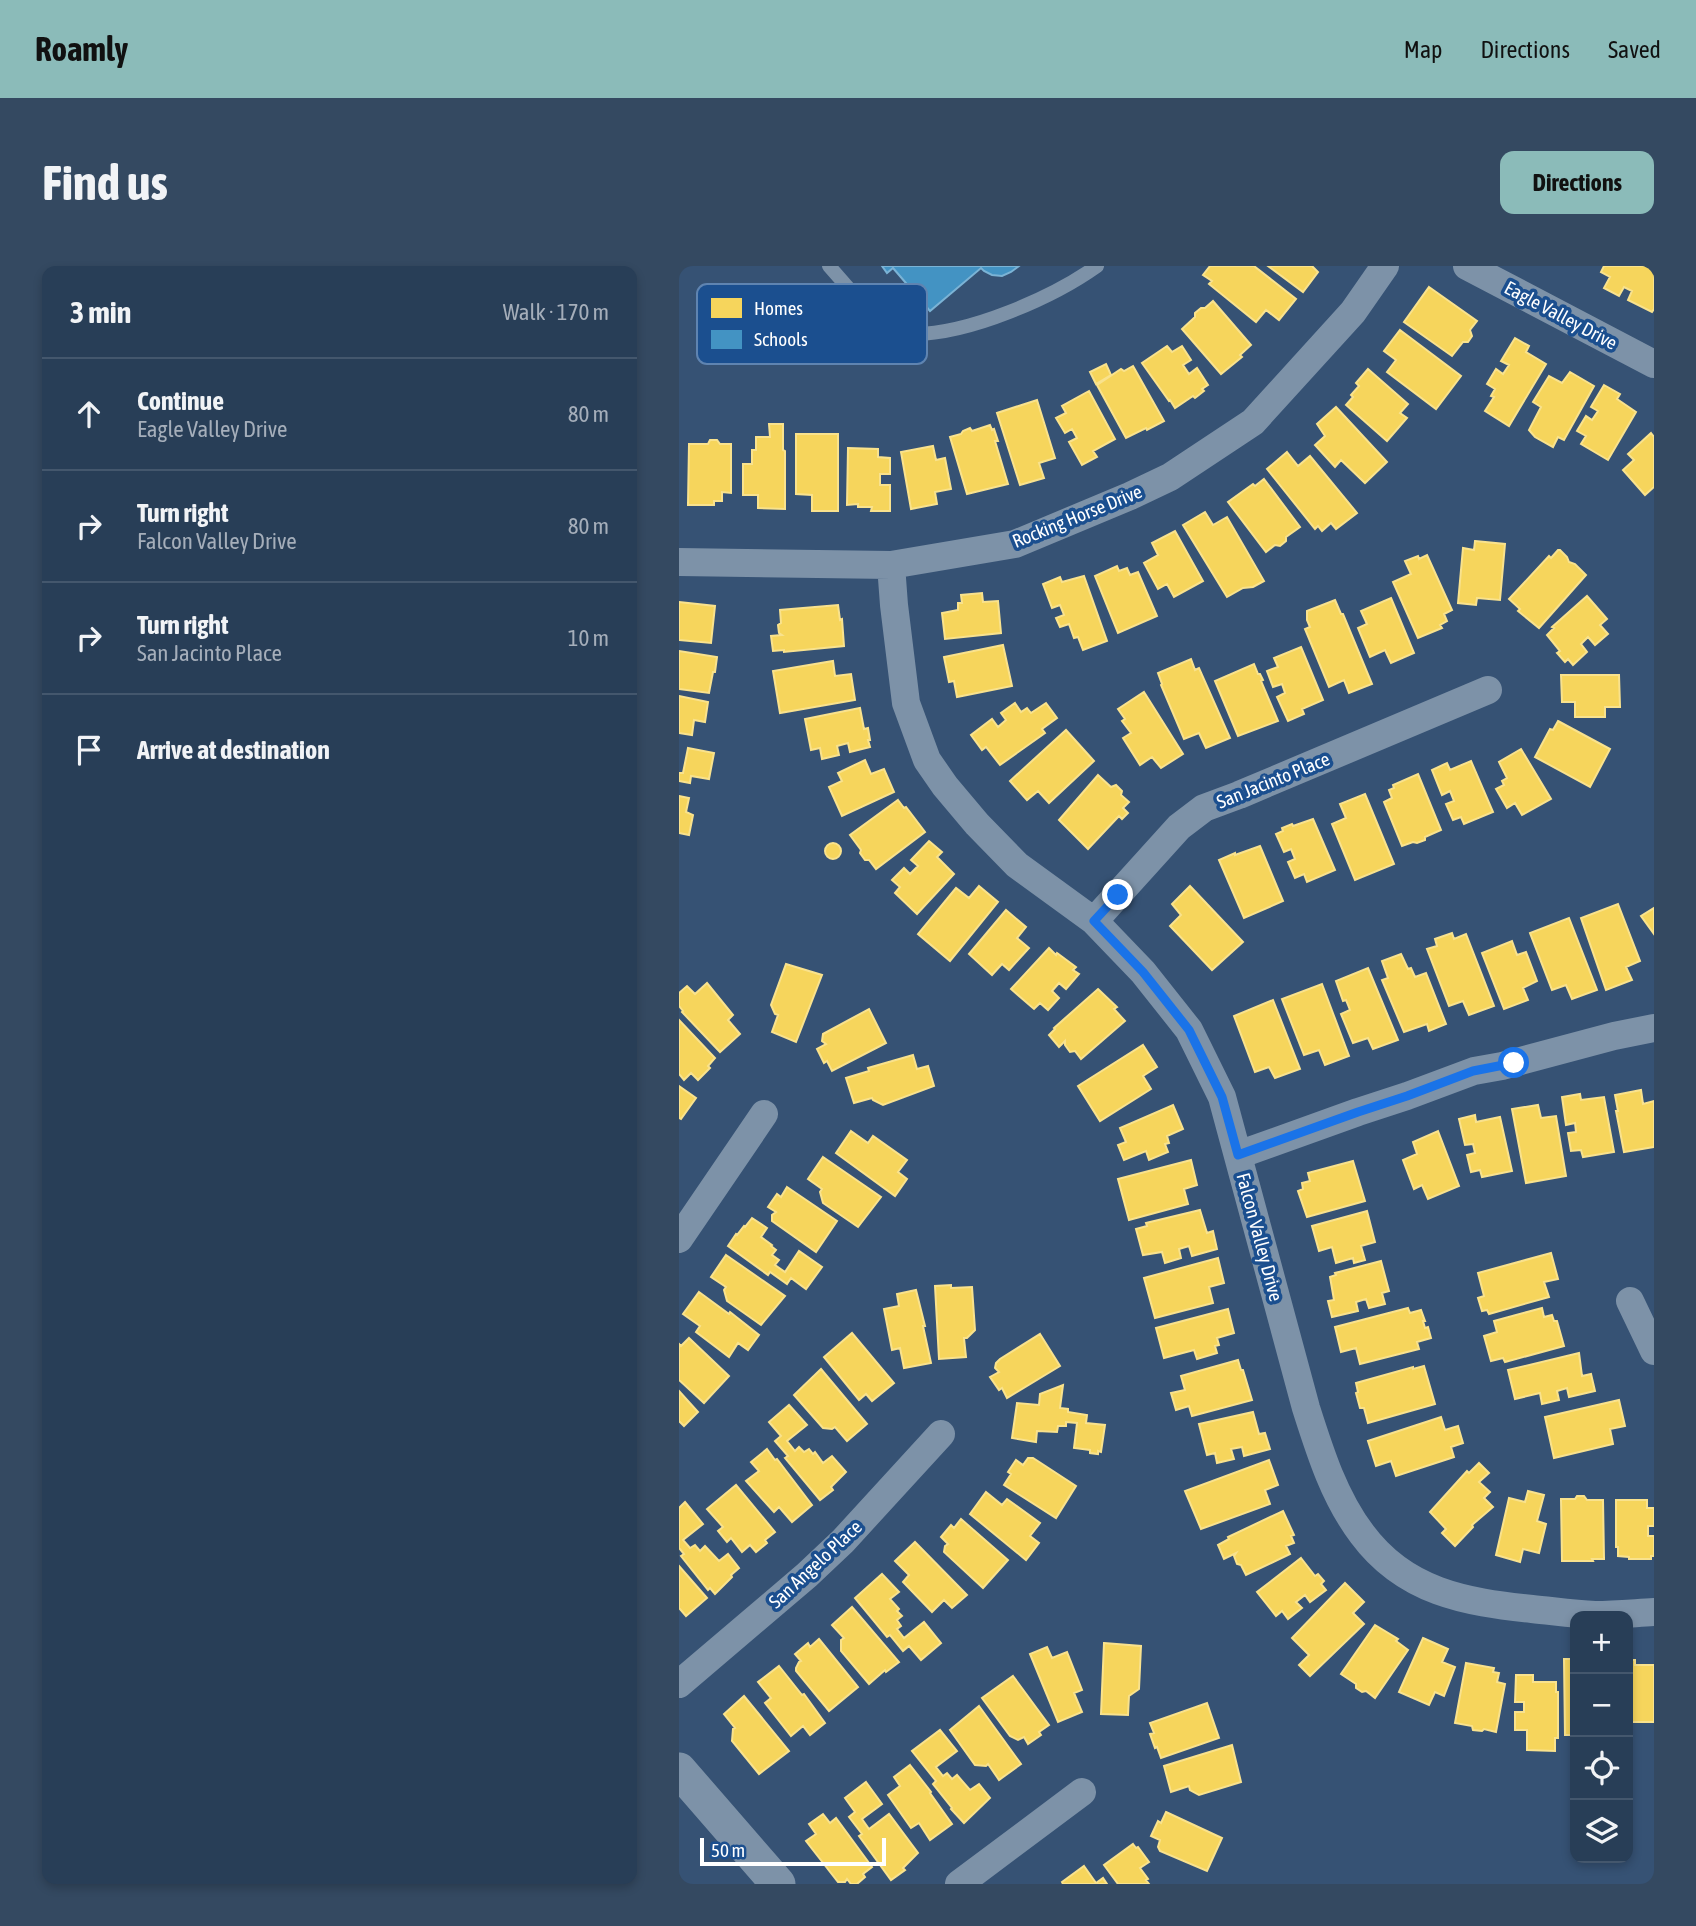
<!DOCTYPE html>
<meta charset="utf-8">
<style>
body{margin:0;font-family:"Asap Condensed",sans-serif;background:#344961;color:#f1f3f6}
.controls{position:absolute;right:21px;bottom:21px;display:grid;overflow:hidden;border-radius:14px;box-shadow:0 4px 10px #0003}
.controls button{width:63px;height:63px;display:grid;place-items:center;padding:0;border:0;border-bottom:2px solid #44576d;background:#283e57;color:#f1f3f6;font:35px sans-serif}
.scale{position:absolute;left:21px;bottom:18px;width:186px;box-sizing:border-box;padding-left:7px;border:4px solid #fff;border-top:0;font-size:19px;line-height:24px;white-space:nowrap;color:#fff;-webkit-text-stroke:5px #1b4f8f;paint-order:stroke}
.stop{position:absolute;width:21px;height:21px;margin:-16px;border:5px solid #1a73e8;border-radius:50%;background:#fff}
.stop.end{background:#1a73e8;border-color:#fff;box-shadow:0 2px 7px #0008}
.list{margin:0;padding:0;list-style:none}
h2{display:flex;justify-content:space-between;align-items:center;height:91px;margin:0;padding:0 28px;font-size:30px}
h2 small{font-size:23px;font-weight:400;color:#a5aeba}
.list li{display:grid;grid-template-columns:46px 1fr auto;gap:21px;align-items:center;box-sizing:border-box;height:112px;padding:0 28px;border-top:2px solid #44576d}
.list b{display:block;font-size:26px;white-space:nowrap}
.list p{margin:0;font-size:23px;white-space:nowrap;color:#a5aeba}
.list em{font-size:23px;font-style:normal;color:#a5aeba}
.icon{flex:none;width:38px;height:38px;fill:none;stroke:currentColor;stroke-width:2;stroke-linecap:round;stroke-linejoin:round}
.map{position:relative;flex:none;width:975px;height:1618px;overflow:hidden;border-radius:14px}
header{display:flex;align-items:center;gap:42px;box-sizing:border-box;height:98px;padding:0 35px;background:#8bbbb9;color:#111}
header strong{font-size:33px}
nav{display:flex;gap:38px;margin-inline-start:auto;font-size:24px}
.intro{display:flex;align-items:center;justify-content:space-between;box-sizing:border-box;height:168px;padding:0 42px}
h1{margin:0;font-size:49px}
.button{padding:18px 32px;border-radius:14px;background:#8bbbb9;color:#111;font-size:24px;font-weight:700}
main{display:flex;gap:42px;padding:0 42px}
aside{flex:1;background:#283e57;border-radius:14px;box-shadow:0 4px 10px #0003}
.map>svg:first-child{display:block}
.homes{fill:#f6d55c;stroke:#f9e28d;stroke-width:2}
.schools{fill:#4393c3;stroke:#7bb3d5;stroke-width:2}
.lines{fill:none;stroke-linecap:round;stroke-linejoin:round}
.service{stroke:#7d92a8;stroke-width:14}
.minor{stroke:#7d92a8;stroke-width:28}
.tertiary{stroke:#7d92a8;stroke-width:35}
.route{stroke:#1a73e8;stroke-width:9}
.labels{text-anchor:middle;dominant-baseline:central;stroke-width:7;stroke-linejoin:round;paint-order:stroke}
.street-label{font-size:19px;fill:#fff;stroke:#1b4f8f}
.key{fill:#1b4f8f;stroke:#5f84b1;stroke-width:2}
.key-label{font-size:19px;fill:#fff}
</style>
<header>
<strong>Roamly</strong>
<nav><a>Map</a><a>Directions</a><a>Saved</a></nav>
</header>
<div class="intro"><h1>Find us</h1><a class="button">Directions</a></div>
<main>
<aside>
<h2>3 min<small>Walk · 170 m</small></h2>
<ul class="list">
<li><svg class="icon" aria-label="ahead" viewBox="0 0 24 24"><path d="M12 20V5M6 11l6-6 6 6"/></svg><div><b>Continue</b><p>Eagle Valley Drive</p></div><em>80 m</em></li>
<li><svg class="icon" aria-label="right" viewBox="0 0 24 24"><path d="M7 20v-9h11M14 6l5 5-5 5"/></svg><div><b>Turn right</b><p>Falcon Valley Drive</p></div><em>80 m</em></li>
<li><svg class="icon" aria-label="right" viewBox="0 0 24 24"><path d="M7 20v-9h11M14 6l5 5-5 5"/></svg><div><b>Turn right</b><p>San Jacinto Place</p></div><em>10 m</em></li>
<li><svg class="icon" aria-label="arrive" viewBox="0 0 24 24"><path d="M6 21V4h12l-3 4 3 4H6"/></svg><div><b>Arrive at destination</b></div></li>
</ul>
</aside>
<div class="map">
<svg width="975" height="1618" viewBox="0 0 975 1618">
<rect width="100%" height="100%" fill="#365274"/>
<path class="homes" d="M531 0H575L617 33 600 54 587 44 577 56 530 18 533 15 524 9Z
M589 0H633L639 6 624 26Z
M925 0H975V43L973 46 949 34 953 25 945 21 940 30 925 22 931 11 922 6Z
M750 21 798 55 791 64 793 70 789 76H784L773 90 725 56Z
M534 35 572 79 561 89 563 91 542 108 503 63 516 51V47L522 42H526Z
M721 64 782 110 757 143 708 106 717 94 705 85Z
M836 72 850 80 847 86 867 98 830 160 806 145 815 131 812 130 816 123 808 118 817 103 824 108 830 99 822 95Z
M488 80 493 86 503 80 512 94 504 99 510 108 518 102 529 119 523 123 525 125 516 132 514 130 496 142 491 134 490 135 463 97Z
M427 98 432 109 417 118 411 106Z
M454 100 485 155 468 164 467 162 447 172 418 119 442 103 445 105Z
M689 103 729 138 721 147 728 152 708 175 667 139 674 131 672 129 680 120 677 117Z
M891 106 915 120 885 174 879 171 874 181 856 171 850 164 862 141 854 136 870 110 883 117Z
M925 119 941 128 938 133 957 146 929 194 902 178 907 170 898 165 907 150 913 154 919 145 912 141Z
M410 125 436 173 414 185 418 191 403 199 390 176 398 172 393 163 386 167 377 152 387 147 383 140Z
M358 134 376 192 360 197 365 212 341 219 318 147Z
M657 141 708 196 686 217 662 194 656 201 636 179 646 170 638 158Z
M90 158H104V184L106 185V243L79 242V229H64V198H73V184H77V171H91Z
M311 159 313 164 315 163 319 175H316L329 218 288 228 271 171 282 168 284 165 291 162 293 165Z
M972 167 975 171V221L966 229 944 204 955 194 949 188Z
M117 168H159V245H133V229L117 228Z
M31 174H38L41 178H52V227L43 226V235H35V239H9L10 178H29Z
M254 180 257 194 266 192 272 223 256 226 258 238 232 243 222 186Z
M169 182 199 183V191L211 192V208H201V219H211V245H192L193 241H179V238L168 239Z
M608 186 619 200 631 190 678 247 657 263 652 257 643 265 639 260 636 263 588 203Z
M585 213 621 261 607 271V275L601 280 596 279 587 286 549 236 574 218 576 220Z
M526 246 534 259 548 251 585 315 574 321 564 322 548 331 504 259Z
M496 265 524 315 495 331 488 318 479 323 465 297 479 289 473 277Z
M796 275 826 278 821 334 798 332 797 339 779 337 784 282 795 284Z
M879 284H881L888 291 890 296 896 298 907 309 860 362 839 345 841 343 830 333 870 290 872 292Z
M748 289 773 344 765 348 768 355 761 359 763 362 739 372 714 316 732 308 726 295 739 290 740 293Z
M438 300 440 305 448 302 451 309 459 306 478 350 439 367 416 310Z
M405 310 428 375 404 384 399 371 395 372 390 358 381 361 377 352 385 349 381 339 373 342 364 318 381 311 383 316Z
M303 327 304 336 319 335 322 367 266 373 263 347 279 344V337H283L282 329Z
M908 330 928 353 921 359 929 368 916 379 909 371 902 378 908 386 894 399 889 393 886 396 878 387 881 385 868 369 875 362 873 361Z
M712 332 735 387 712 397 706 384 691 391 679 362 688 358 682 345Z
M656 334 662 348H664L693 418 670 427 665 414 650 421 626 363 631 361 628 354V345Z
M0 336 36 340 32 377 0 374Z
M159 339 161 354 163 353 165 380 105 386V384L94 385 92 370 103 369 100 367 99 359 102 357 101 344Z
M324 379 333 420 278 431 275 415 270 416 265 391Z
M622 381 644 434 623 443 625 448 609 455 598 431 606 427 603 418 594 421 588 405 599 401 595 392Z
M0 385 38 391 36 406H34L30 427 0 423Z
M512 393 516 404 520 402 551 472 527 482 520 467 505 473 482 419 483 418 479 407Z
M154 395 156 410 172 408 176 434 101 447 94 405Z
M575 398 579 408H581L584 414 582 415 599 455 559 470 536 415Z
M882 409H940L941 441H926V451H896V436H883Z
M465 426 504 488 482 502 473 491 461 499 444 472 452 467 443 455 446 453 439 443Z
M0 430 29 436 26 456 15 454 13 469 0 467Z
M336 437 342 446 348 442 352 447 367 437 378 452 363 463 366 467 321 499 307 481 303 484 292 469 313 453 319 461 327 454 322 447Z
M181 442 185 463 189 462 191 474H189L191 481 171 486 169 477 158 480 160 489 143 493 141 482 132 484 126 453Z
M879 455 931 483 911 521 856 491 871 463 874 464Z
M387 464 415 495 370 537 359 525 348 534 331 515Z
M9 482 35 487 30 513 12 510 11 517 0 515V507H4Z
M842 483 872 533 843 549 836 537 828 542 817 523 825 519 823 515 828 512 820 496Z
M186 494 192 508 205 503 215 526 163 550 150 521 163 515 159 507Z
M792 495 814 546 785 558 782 551 774 554 767 538 775 535 771 525 763 529 753 504 768 497 771 504Z
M739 508 762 564 746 571V574L738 577 734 576 723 580 705 536 713 532 710 524 715 522 714 519Z
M419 509 432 521 437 519 443 525 442 529 450 536 444 542 449 547 443 553 440 550 409 583 380 554Z
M686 528 715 598 676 614 653 558 667 552 661 538Z
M0 530 10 532 7 546 14 549 10 569 0 567Z
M219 534 225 542 227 541 246 566 197 603 190 594H186L181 587 182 584 171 569Z
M634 553 656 604 628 616 625 608 616 612 609 596 616 593 612 583 605 586 597 568 604 565 603 562 613 558 614 560Z
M250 575 263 586 258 591 275 608 238 648 216 627 221 621 213 614 225 602 231 608 239 600 232 594Z
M146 585a8 8 0 1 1 16 0a8 8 0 1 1-16 0Z
M581 580 604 635 565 652 540 594 556 587V589Z
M300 620 319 636 271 695 239 668 277 622 290 632Z
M511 620 564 676 533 704 491 660 502 649 493 638Z
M939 638 961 695 947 701 953 714 927 724 902 652Z
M975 642V668L962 650Z
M327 644 347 661 338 672 350 682 330 704 323 698 313 709 290 688Z
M890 652 918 724 893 733 887 719 873 724 851 667Z
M773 667 775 673 787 668 815 740 790 749 784 735 770 740 748 683 758 680 756 673Z
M833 675 838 689 847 686 858 715 844 722 849 734 825 743 803 687Z
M370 682 377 689 378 687 397 701 394 704 400 708 387 723 380 717 373 725 380 732 369 744 361 737 355 743 332 723Z
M722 688 729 703 732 702 736 711 747 707 767 758 750 765 748 758 725 766 703 714 709 712 703 695Z
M107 698 143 709 117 776 93 766 99 749 96 748 92 739Z
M689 702 719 774 694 783 689 772 674 777 662 748 671 744 667 734 664 735 657 715Z
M28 717 54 749 49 754 61 768 41 786 3 746 4 745 0 740V727L8 720 16 728Z
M643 718 670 790 646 799 640 784 625 789 603 733Z
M419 723 438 741 435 743 446 755 402 793 396 785 391 786 386 779V775L380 781 370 769 376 763 375 762Z
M594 734 621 803 596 812 590 801 576 806 555 750Z
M190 743 207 777 153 805 148 795 145 797 138 783 147 778 143 775 144 768Z
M0 754 36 792 29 800 31 802 19 814 12 807 5 814 0 808Z
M464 779 478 801 464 810 472 823 421 855 399 820Z
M234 789 238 803 249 800 255 820 204 839 194 834 193 832 175 837 167 812 190 805 189 802Z
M0 820 17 832 2 853 0 852Z
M962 824 964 838 975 835V881L945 886 937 845H939L936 829Z
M901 828 902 834 925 831 935 886 904 891 902 884 892 885 889 867 897 866 896 857 887 859 883 831Z
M494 839 504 863 488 870 490 877 486 878 489 886 470 894 467 885 445 894 439 879 447 876 441 862Z
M859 839 862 852 877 850 887 910 847 917 833 843Z
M796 849 797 856 821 851 833 905 803 911 801 904 792 906 788 889 796 887 794 878 786 879 780 853Z
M172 865 189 877 194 870 228 894 219 906 228 913 216 930 157 887Z
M759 865 780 920 749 933 743 919 735 923 724 894 738 888 734 876Z
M144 891 202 931 179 961 144 937 141 926 143 923 129 913Z
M512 894 518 919 505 923 509 938 450 954 439 913Z
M674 895 686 935 628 951 619 925 624 923 623 917 631 915 629 907Z
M108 921 158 955 137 986 93 955V949L97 946 89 941 98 928 102 931Z
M521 944 528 967 534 965 538 983 513 990 510 980 500 983 502 992 486 997 483 986 464 989 457 963 468 960 467 957Z
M688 945 696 976 682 980 686 994 675 997 674 992 657 997 653 981 640 985 633 960Z
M73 952 88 962 82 971 93 979 92 980 97 984 93 989 100 994 96 999 106 1006 120 985 143 1001 127 1023 112 1012 108 1018 91 1006 89 1009 49 980 57 968 58 969 65 960 66 961Z
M872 987 879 1013 865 1016 870 1031 810 1048 808 1044 803 1045 799 1032 805 1030 799 1007Z
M47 989 106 1030 82 1059 48 1035 45 1024 47 1021 32 1011Z
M539 992 545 1017 530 1021 534 1037 476 1052 465 1012Z
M702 995 710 1025 703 1027 706 1038 690 1042 687 1033 677 1036 679 1045 653 1051 649 1035 655 1034 651 1011 657 1009 656 1007Z
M272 1019V1022L293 1021 296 1064 288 1072H285L287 1091 260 1093 256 1020Z
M237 1024 246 1060H244L252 1097 225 1102 221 1082 213 1084 205 1043 220 1040 218 1028Z
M20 1026 50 1048 51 1046 80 1069 69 1084 59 1077 50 1091 17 1066 21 1060 4 1048Z
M729 1042 731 1047 742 1044 746 1055H744L746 1062 749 1061 752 1072 738 1076 740 1083 681 1098 677 1082 662 1086 656 1061Z
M863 1042 865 1051 873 1049 875 1055H878L885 1080 826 1096 824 1092 812 1095 805 1070 818 1066 815 1055Z
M549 1043 555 1067 538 1072 540 1079 536 1080 538 1087 518 1093 515 1084 485 1092 477 1062Z
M173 1067 215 1117 193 1135 187 1128 180 1134 145 1091Z
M361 1068 381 1100 328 1132 323 1122 320 1124 311 1111 320 1106 316 1102 317 1097 321 1093Z
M10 1072 50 1110 25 1137 0 1114V1078L2 1080Z
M900 1087 903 1110 912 1108 916 1125 890 1131 888 1122 878 1125 880 1134 863 1138 861 1127 836 1133 829 1104Z
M559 1094 562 1104H564L573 1134 513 1150 510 1140 497 1144 492 1127 506 1124 502 1110Z
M745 1100 756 1138 689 1157 685 1142H681L677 1127 679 1126 677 1117 734 1101V1103Z
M142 1103 188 1158 168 1175 156 1161 153 1163 144 1162 115 1129Z
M384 1119 381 1142 389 1143V1146L408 1149 407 1157 426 1159 422 1186 419 1185V1188L411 1187V1184L395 1182 398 1157 387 1156V1160H379L378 1166 358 1165 357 1176 333 1172 338 1137 360 1139 361 1128Z
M0 1125 19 1146 5 1160 0 1155Z
M940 1134 946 1160 931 1163 934 1178 875 1192 866 1151Z
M110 1139 128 1159 108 1175 116 1185 120 1181 125 1186 130 1183 134 1188 136 1186 144 1197 153 1190 167 1206 152 1221 154 1224 141 1234 106 1192 109 1190 96 1175 102 1170 90 1156Z
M574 1146 580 1168 586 1167 591 1183 565 1190 563 1181 552 1183 555 1193 538 1197 536 1187 528 1189 520 1158Z
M762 1151 766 1164 779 1160 784 1177 772 1181 775 1191 717 1210 712 1195 697 1200 689 1175Z
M88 1183 96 1194 98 1193 133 1239 113 1256 100 1241 95 1246 67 1215 80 1205 72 1196Z
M349 1192H354L397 1220 377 1252 325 1219 332 1208 329 1206 337 1194 344 1199Z
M590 1194 599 1219 586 1224 591 1238 522 1263 506 1225Z
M800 1197 810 1207 800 1216 811 1226 805 1232 814 1241 793 1259 794 1261 776 1280 763 1267 767 1263 751 1246 788 1205 790 1207Z
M57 1219 96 1266 86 1274 88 1277 77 1286 71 1279 63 1286 52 1272 48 1276 39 1265 44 1261 28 1243Z
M849 1225 865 1229 858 1255 867 1258 860 1287 844 1283 841 1296 817 1289 830 1232 846 1236Z
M307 1226 323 1239 328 1233 361 1257 351 1270 360 1277 347 1294 291 1248Z
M898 1230H905L908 1234H924L925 1293H913L914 1295H883L882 1233H896Z
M937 1234H968V1242H975V1260H969V1270H975V1290H972V1293H950V1291L939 1290V1281H937Z
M6 1236 24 1258 4 1274 11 1282 16 1279 21 1285 26 1280 40 1295 49 1288 60 1302 52 1309 53 1311 36 1328 31 1322 29 1324 2 1290 5 1288 0 1282V1242Z
M604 1245 615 1269 612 1270 615 1277 607 1280 611 1288 567 1309 562 1299 558 1298 555 1290 557 1287 545 1293 539 1279 550 1273 549 1271Z
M282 1253 329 1294 304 1322 265 1286 266 1280 269 1278 262 1271 272 1259 275 1262Z
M236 1276 288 1329 273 1342 265 1334 253 1346 224 1316 230 1309 216 1295Z
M622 1292 636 1310 639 1308 645 1315 642 1318 647 1324 631 1336 626 1329 617 1336 623 1342 609 1353 603 1345 597 1350 578 1326Z
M0 1300 28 1332 7 1350 0 1342Z
M203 1308 220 1326 211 1333 220 1343 218 1345 223 1350 218 1354 222 1360 218 1363 225 1372 245 1356 262 1377 242 1394 230 1380 224 1385 211 1369 208 1371 176 1332Z
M666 1317 685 1336 674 1347 685 1358 631 1410 620 1399 630 1389 613 1372Z
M173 1341 220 1396 207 1406 206 1404 190 1418 162 1385V1374L165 1372 153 1359Z
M696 1359 719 1373 717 1375 729 1384 696 1432 687 1425 683 1426 677 1422V1418L662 1408Z
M744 1372 769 1383 763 1396 776 1401 765 1430 756 1426 750 1439 720 1426Z
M140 1373 179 1421 150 1445 117 1405V1402L120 1396 122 1395 116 1388 129 1377 131 1381Z
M425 1377 462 1380 460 1423 450 1430 449 1449 422 1448Z
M368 1381 373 1392 388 1386 403 1424 395 1427 403 1446 379 1456 351 1388Z
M885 1393H896V1469H886Z
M949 1394H956V1399H975V1456H950Z
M787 1397 815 1402 814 1406 820 1407 818 1416 826 1418 817 1466 805 1463 803 1465 794 1464 793 1460 776 1457Z
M100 1400 123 1429 125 1428 146 1457 131 1469 124 1460 112 1470 86 1437 92 1432 79 1416Z
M837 1409H854V1416H877V1426H879V1472H876V1485L848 1484V1464H836V1446H845V1436H836Z
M334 1410 370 1459 360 1466 362 1469 349 1478 345 1471 339 1474 331 1470 303 1432Z
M65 1430 110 1485 80 1508 53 1475 54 1463 56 1462 45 1448Z
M528 1437 540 1472 482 1492 478 1481 476 1482 471 1468 475 1467 471 1457Z
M300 1440 342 1498 320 1514 309 1498 307 1500 296 1499 271 1464Z
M261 1464 278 1485 257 1501 264 1510 268 1507 273 1513 278 1509 291 1524 300 1518 311 1532 285 1557 272 1543 273 1542 254 1518 257 1515 233 1485Z
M553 1479 562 1516 520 1529 511 1524 510 1520 492 1526 485 1500Z
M231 1499 252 1526 251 1527 273 1558 251 1574 240 1557 232 1562 209 1529 221 1520 215 1511Z
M187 1516 203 1538 183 1553 190 1563 210 1548 239 1587 224 1602 226 1604 212 1614 180 1570 183 1568 170 1551 176 1546 166 1532Z
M487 1546 543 1572 528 1605 481 1585 479 1581 481 1574 472 1570 479 1555 482 1557Z
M144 1548 151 1557 157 1552 193 1601 184 1608 186 1611 178 1618H172L168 1613 166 1616H159L127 1575 137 1568 130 1558Z
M454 1578 457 1582 459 1581 470 1596 461 1602 469 1613 467 1614 470 1618H439L425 1599Z
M405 1600 417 1617 424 1612 428 1618H384L383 1616Z"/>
<path class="schools" d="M203 0H340L332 6 323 10 313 9 305 5 302 2 251 45 214 2 208 7Z"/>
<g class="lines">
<path class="service" d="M150 0 207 65C216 66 226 68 235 68 290 68 373 32 418 0
M116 60 152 54 169 23"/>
<path class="minor" d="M788 0 975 98
M0 296 212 299 336 278 451 230 491 211 574 156 674 46 706 0
M212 299 215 339 227 437 248 494 266 520 298 558 338 599 415 655 464 706 510 764 543 831 627 1142C641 1186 655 1231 683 1268 726 1326 786 1336 853 1343 874 1345 895 1348 916 1349 936 1349 956 1347 975 1346
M415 655 500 561 525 542 560 529 809 424
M559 889 679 846 728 830 795 805 823 800 935 770 975 762
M0 973 85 848
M951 1035 975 1085
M0 1418 128 1309 164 1275 262 1168
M280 1618 403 1526"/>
<path class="tertiary" d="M0 1504 99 1618"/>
</g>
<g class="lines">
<path class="route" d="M439 629 415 655 464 706 510 764 543 831 559 889 679 846 728 830 794 805 835 797"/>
</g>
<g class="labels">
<g class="street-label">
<text transform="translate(882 49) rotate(28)">Eagle Valley Drive</text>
<text transform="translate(398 250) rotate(-22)">Rocking Horse Drive</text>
<text transform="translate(594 514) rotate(-22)">San Jacinto Place</text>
<text transform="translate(581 971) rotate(75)">Falcon Valley Drive</text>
<text transform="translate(136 1298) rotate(-43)">San Angelo Place</text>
</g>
</g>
<rect x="18" y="18" width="230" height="80" rx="10" class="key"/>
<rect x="32" y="32" width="31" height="20" fill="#f6d55c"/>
<rect x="32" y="64" width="31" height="19" fill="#4393c3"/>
<g class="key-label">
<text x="75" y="49">Homes</text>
<text x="75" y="80">Schools</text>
</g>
</svg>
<div class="controls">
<button>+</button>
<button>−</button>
<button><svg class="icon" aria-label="locate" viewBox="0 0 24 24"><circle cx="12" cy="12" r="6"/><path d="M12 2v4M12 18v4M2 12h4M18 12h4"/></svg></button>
<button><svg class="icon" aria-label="layers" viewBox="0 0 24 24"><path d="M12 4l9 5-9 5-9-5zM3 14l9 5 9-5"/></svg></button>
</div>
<div class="scale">50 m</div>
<div class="stop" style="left:835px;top:797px"></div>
<div class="stop end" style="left:439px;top:629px"></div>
</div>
</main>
